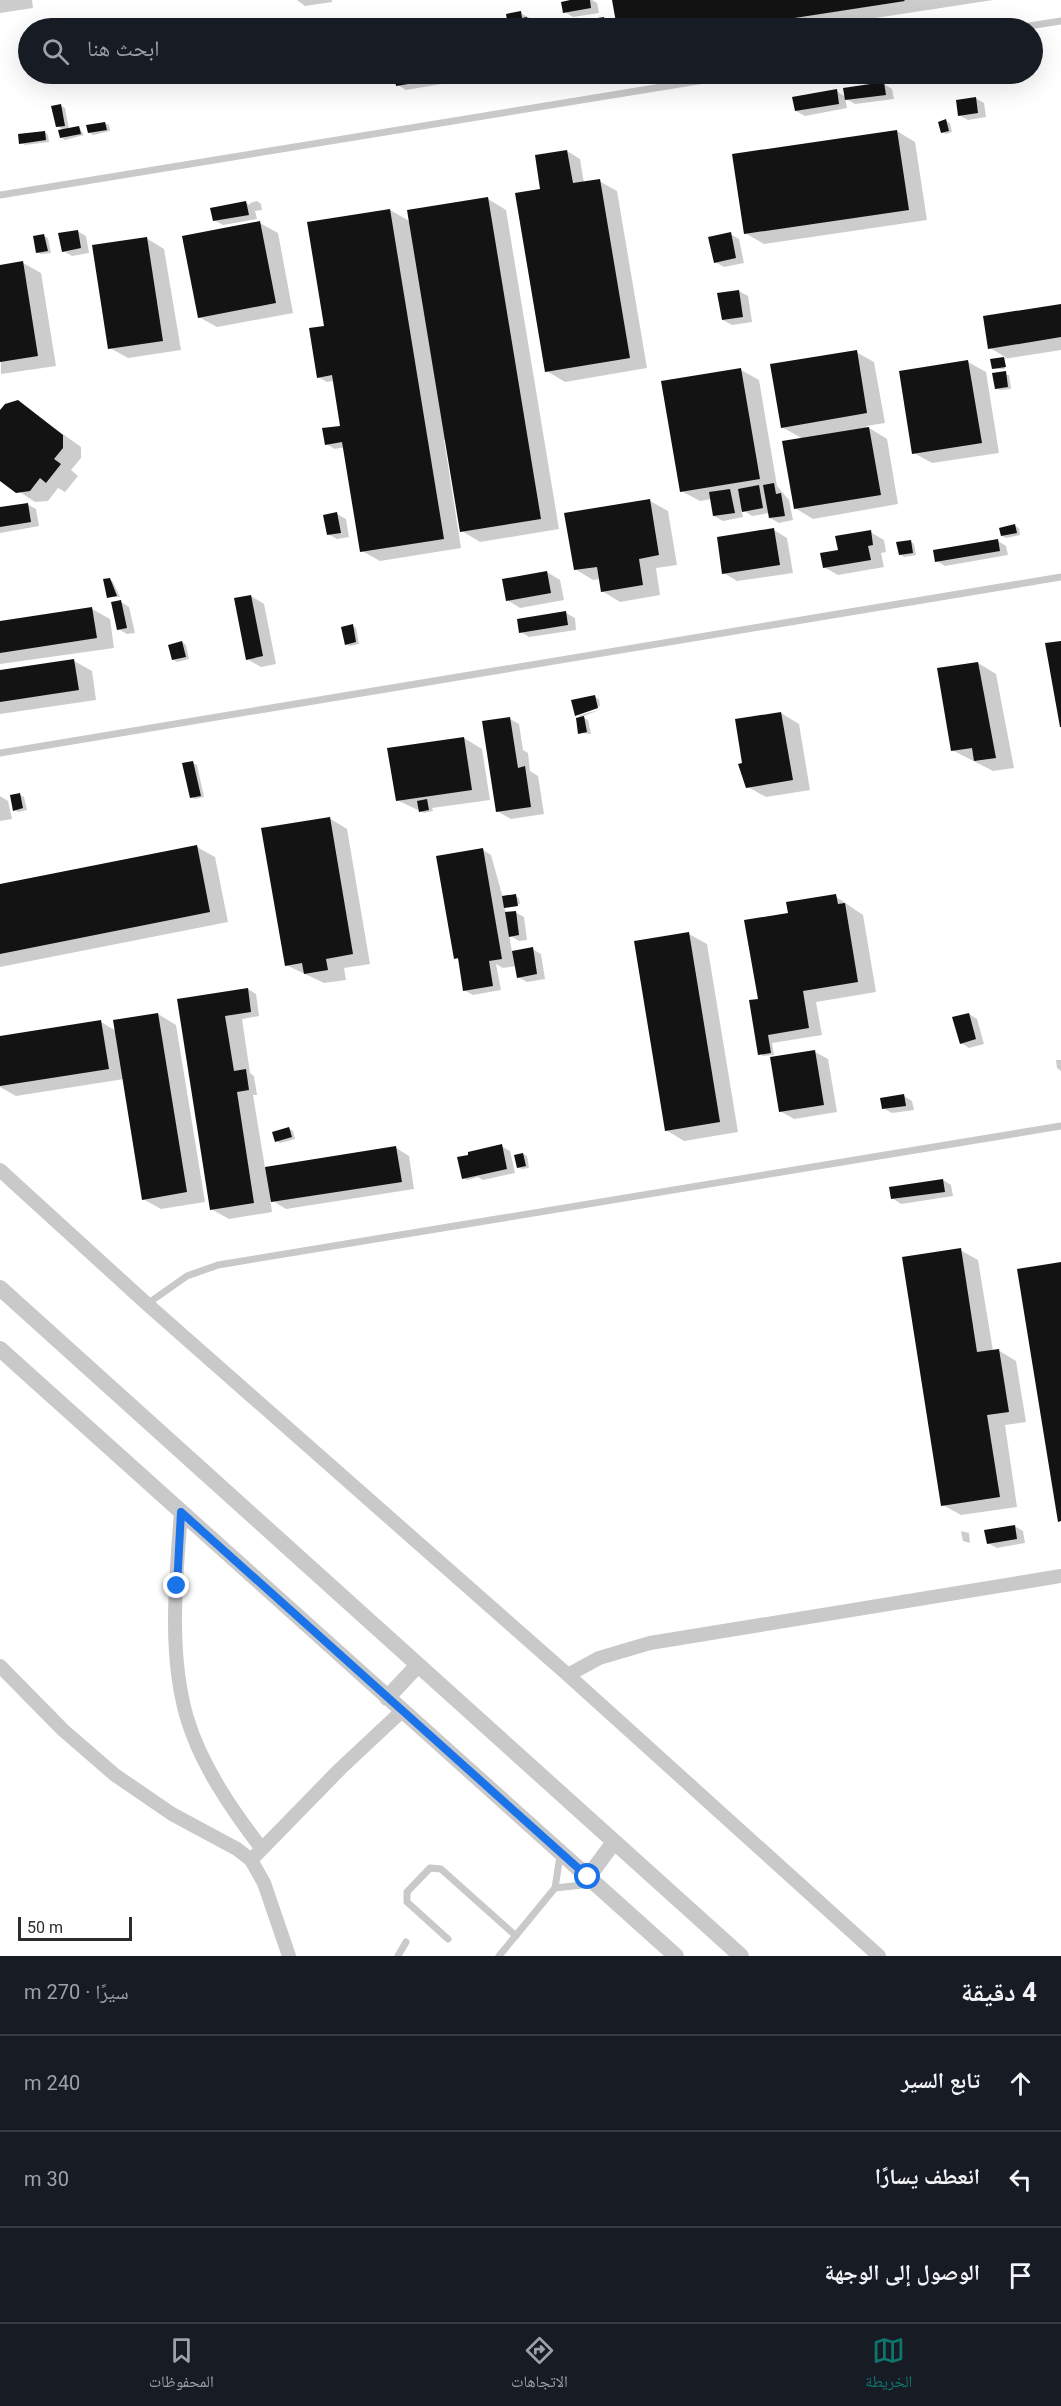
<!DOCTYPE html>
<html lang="ar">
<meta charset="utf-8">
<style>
body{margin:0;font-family:Roboto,"Noto Naskh Arabic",sans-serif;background:#20242c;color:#f1f3f6;direction:rtl}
.scale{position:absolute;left:18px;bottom:15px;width:114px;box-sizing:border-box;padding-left:6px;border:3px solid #2c2c2c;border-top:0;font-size:16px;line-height:21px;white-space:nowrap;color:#2c2c2c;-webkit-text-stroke:4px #fff;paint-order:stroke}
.stop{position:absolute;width:18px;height:18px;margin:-14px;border:4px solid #1a73e8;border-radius:50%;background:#fff}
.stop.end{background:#1a73e8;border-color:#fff;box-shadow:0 2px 6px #0008}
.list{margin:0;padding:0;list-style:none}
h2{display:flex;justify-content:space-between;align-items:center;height:78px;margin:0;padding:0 24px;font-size:26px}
h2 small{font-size:20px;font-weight:400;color:#9ea1a6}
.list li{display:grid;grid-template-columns:39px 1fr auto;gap:18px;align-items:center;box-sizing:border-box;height:96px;padding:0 24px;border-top:2px solid #363941}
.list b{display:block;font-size:22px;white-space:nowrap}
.list em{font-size:20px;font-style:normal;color:#9ea1a6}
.icon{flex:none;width:33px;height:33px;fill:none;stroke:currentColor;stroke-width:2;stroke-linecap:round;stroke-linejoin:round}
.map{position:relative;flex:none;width:1061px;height:1956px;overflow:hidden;direction:ltr}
.search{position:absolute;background:#171b24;box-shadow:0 6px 24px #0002;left:18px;right:18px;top:18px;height:66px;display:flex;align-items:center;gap:15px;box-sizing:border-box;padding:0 21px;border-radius:33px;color:#9ea1a6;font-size:22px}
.sheet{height:366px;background:#171b24}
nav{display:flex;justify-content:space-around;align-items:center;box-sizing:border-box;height:84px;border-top:2px solid #363941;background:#171b24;font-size:16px;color:#9ea1a6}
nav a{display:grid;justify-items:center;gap:3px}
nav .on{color:#0f766e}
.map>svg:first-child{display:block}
.shadow{fill:#0003}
.building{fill:#131313}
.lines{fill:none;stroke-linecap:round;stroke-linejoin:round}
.service{stroke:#c9c9c9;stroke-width:7}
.minor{stroke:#c9c9c9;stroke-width:14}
.tertiary{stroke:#c9c9c9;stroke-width:16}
.route{stroke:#1a73e8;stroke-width:8}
</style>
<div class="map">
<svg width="1061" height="1956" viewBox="0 0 1061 1956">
<rect width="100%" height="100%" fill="#fff"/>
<path class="shadow" d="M0 0H32L33 8 0 13Z
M297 0H332V2L305 6Z
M572 0H592L597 3 599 13 573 17 565 12Z
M614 0H993L810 28H541L603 18 618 27Z
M520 13 534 20 541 28H503L502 23Z
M60 74H110L70 80Z
M396 74H452L453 82 406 90 398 85Z
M884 84 892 89 894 99 855 104 845 98 847 108 805 116 796 111 836 91 846 97Z
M975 98 984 103 986 117 968 120 959 115Z
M61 106 65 108 69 129 79 127 84 135 65 140 61 137 64 130 57 126Z
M946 121 950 123 952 132 946 134 942 132Z
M105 123 109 125 110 131 93 135 89 132Z
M897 131 915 142 927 220 764 244 745 233Z
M45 132 48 135 49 142 25 145 21 143Z
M567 151 580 159 584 183 599 181 617 191 647 368 565 382 547 371 542 190Z
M488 199 506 210 559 529 480 542 462 531 447 440H444L461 548 380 561 362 551 345 447 335 449 326 444 341 427 334 381 327 382 318 377 325 327 390 210 411 222Z
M257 201 261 204 262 210 255 211 257 219 223 225 214 220 246 203 250 205V203Z
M260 223 278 233 293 313 217 327 199 317Z
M77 231 86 236 89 253 72 256 63 251Z
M730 234 739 239 744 263 724 267 715 262Z
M44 236 48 238 51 253 41 254 37 252Z
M146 238 164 249 181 350 128 358 110 348Z
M23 263 41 273 56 366 1 374 0 266Z
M739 291 748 296 752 322 732 325 723 320Z
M1061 305V350L1003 359 1005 369H993L992 360 1007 358 990 348Z
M856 352 874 362 885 423 866 426 887 439 898 504 813 519 795 508 803 439 782 427Z
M968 362 986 372 999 453 932 463 914 453Z
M741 370 759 380 777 486 789 500 793 520 779 523 770 518 769 513 752 516 741 509 743 517 723 521 714 516 712 499 700 501 681 491Z
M1006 375H1009L1011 389 1000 390 996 388Z
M18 402 81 447V458L71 470 78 476 65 492 58 488 48 501 35 502 0 479V413Z
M650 501 668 511 677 565 656 568 660 595 620 602 602 591 600 579 593 580 575 569Z
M27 504 36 509 39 526 0 533V509Z
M337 514 346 519 349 537 337 539 328 534Z
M1015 526 1019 528 1020 535 1006 538 1002 536Z
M774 530 787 538 793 573 737 581 724 573Z
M870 532 884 540 886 552 881 553 884 567 838 575 824 567 839 551Z
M910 541 914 544 916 555 904 557 900 554Z
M998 541 1006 546 1008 555 945 566 937 561Z
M547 572 560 580 564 600 520 608 507 600Z
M109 579 113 582 120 597H108Z
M251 596 264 604 276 664 261 667 247 659Z
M121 602 129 607 135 633 127 634 118 629Z
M92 609 110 619 114 648 0 664V623Z
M566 613 575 618 576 630 529 637 521 632Z
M352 626 356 628 359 644 350 646 346 644Z
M182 642 186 645 189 659 177 662 173 659Z
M74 661 92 671 96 700 0 714V672Z
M978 663 996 674 1014 768 993 771 952 750Z
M595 697 599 699 600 706 576 715 573 701Z
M601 709 582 717 588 720 591 734 580 733 582 718 578 716Z
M781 713 799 724 810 790 766 797 748 787 744 764Z
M510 719 519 724 523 750 528 753 530 771 538 776 544 814 511 819 497 811Z
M464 738 482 749 490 800 432 808 433 811 424 813 397 800Z
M193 763 197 765 204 797 195 799 191 797Z
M20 795 24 797 27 810 18 812 15 810Z
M0 796 8 801 12 819 0 821Z
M329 818 347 829 370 964 344 968 346 980 324 983 286 965Z
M197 847 215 857 228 922 0 967V886Z
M483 850 491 855 503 898 515 896 519 898 520 904 504 906 506 913 515 912 524 917 527 940 519 941 509 935 512 952 532 949 541 954 545 979 527 982 518 977 516 966 503 968 496 964 501 990 473 995 464 990 460 960 455 958Z
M835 896 863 915 876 992 816 1002 822 1035 772 1043 774 1055 763 1056 760 1054 759 1000Z
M689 934 707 944 738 1132 684 1141 666 1130Z
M248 989 256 994 259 1016 242 1019 250 1073 254 1076 257 1095H253L265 1168 396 1148 409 1156 414 1189 286 1209 270 1199 272 1212 229 1219 211 1209 178 1000Z
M158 1014 176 1025 205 1202 161 1209 143 1199 124 1079 16 1096 0 1087V1038L101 1022 116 1031Z
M969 1014 977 1019 984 1044 969 1048 961 1043Z
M815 1052 828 1059 837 1112 794 1119 780 1111Z
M1056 1060H1061V1071L1057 1068Z
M904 1096 912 1101 914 1110 892 1113 883 1108Z
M289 1128 293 1131 295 1139 280 1143 277 1141Z
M501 1146 510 1151 515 1173 483 1180 478 1177 467 1180 463 1178Z
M523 1154 527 1156 529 1168 522 1169 518 1167Z
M943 1180 951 1185 953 1196 901 1204 892 1198Z
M960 1250 978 1260 993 1351 998 1350 1016 1361 1026 1422 1005 1425 1017 1507 961 1515 943 1505Z
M1014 1526 1023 1531 1025 1543 997 1548 988 1543Z
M961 1531 969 1533 970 1543 963 1541Z"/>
<path class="building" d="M570 0H590L591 8 563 13 561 2Z
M612 0H904L905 1 730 28H617Z
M521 11 522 18 527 17 529 28H502L501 21 507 20 506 14Z
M604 17 606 28H539V27Z
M394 74H445V78L396 86Z
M884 82 886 95 845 100 843 88Z
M837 89 839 104 795 111 792 97Z
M976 97 978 113 958 116 956 100Z
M61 104 65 126 56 127 51 106Z
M946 119 949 131 941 133 938 122Z
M105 122 107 130 88 133 86 125Z
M79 126 81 134 60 138 58 130Z
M897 130 909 210 744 234 732 154Z
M45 131 46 140 19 144 18 134Z
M567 150 573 183 600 179 630 358 545 372 515 193 540 189 535 155Z
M488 197 541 519 460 532 407 210Z
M246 201 249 215 213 221 210 208Z
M390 209 444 539 360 552 342 442 325 445 322 428 340 426 332 375 317 378 309 328 324 326 307 222Z
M260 221 276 303 198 318 182 236Z
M78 230 81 248 62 252 58 233Z
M731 232 736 258 714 263 708 237Z
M44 234 48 251 36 253 33 236Z
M147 237 163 341 108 349 92 245Z
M23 261 38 356 0 362V265Z
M739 290 743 317 722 320 717 293Z
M1061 304V337L988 349 983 316Z
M857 350 867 413 781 428 770 364Z
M1004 357 1006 367 992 369 990 359Z
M968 360 982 443 912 454 899 371Z
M741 368 760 479 680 492 661 381Z
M1006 371 1008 387 995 389 992 373Z
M18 400 63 435V448L54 459 61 464 46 483 40 478 30 491 16 493 0 481V410L5 404Z
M869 427 881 495 794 509 782 441Z
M774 483 776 494 781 493 785 516 769 518 763 485Z
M759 485 763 508 742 512 738 489Z
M730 489 735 513 713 516 709 492Z
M650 499 659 555 639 559 643 585 601 592 597 567 574 570 564 513Z
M28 503 31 522 0 527V507Z
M337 512 341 533 327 535 323 515Z
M1015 524 1017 533 1001 536 999 528Z
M774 528 780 565 722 574 717 537Z
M871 530 873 545 868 546 871 560 823 568 820 553 838 550 835 536Z
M998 539 1000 551 935 562 933 550Z
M911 540 913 553 899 555 896 542Z
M547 571 551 593 506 601 502 579Z
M110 578 117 596 107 598 103 579Z
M251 595 263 656 246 660 234 598Z
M121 600 127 628 117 630 111 602Z
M92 607 97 638 0 653V621Z
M566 611 568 625 519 633 517 619Z
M353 624 356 642 345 645 341 627Z
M182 641 186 657 172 660 168 645Z
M1061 641V727H1060L1045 643Z
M74 659 79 690 0 702V670Z
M978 662 996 758 974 761 972 748 951 751 937 668Z
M595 695 598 708 575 716 571 700Z
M781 712 793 780 746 788 738 764 742 763 735 719Z
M584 716 587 732 578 734 576 718Z
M510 717 518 768 525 766 531 807 496 812 482 721Z
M464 737 472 790 396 801 387 748Z
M193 761 201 796 190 798 182 763Z
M20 793 23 808 13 811 10 795Z
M427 799 429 810 419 812 417 801Z
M330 817 353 954 326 959 328 970 304 974 302 963 285 966 261 828Z
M197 845 210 912 0 954V884Z
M483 848 502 959 489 961 493 986 463 991 458 958 454 959 436 856Z
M516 894 518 906 504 908 502 896Z
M836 894 838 904 845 903 858 982 803 991 809 1028 768 1035 771 1053 758 1055 749 1000 758 999 744 920 788 913 786 902Z
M516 911 519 935 509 937 505 912Z
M689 932 720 1122 665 1131 634 941Z
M533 947 537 974 517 978 512 951Z
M248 988 251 1012 225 1016 234 1071 246 1069 249 1090 237 1092 254 1203 210 1210 177 999Z
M158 1013 187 1192 142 1200 113 1020Z
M969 1013 976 1039 960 1044 952 1017Z
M101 1020 109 1069 0 1086V1036Z
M815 1050 824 1105 779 1112 770 1057Z
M904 1094 906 1106 882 1109 880 1098Z
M289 1127 292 1137 275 1142 272 1132Z
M502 1144 507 1169 462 1179 457 1157 468 1155V1152Z
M396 1146 402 1182 271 1202 265 1167Z
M523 1153 526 1166 517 1168 514 1155Z
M943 1179 945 1192 891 1199 889 1187Z
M961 1248 977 1352 999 1349 1009 1412 987 1415 1000 1497 941 1506 902 1257Z
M1061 1262V1521L1058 1522 1017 1269Z
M1015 1525 1017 1539 987 1544 984 1530Z"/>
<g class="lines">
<path class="service" d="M1016 28 1061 21
M0 195 741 74
M0 753 1061 577
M147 1304 187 1276 218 1265 1061 1126
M555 1888 591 1884
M448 1939 407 1902V1892L430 1868 441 1869 516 1936
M398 1956 406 1942
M499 1956 555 1888 560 1856"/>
<path class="minor" d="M0 1170 147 1304 568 1675 879 1956
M181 1512C176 1578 168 1653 187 1718 201 1765 232 1810 262 1849
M0 1666 63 1730 115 1775 172 1814 237 1849 251 1860 264 1883 289 1956
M568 1675 599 1658 650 1643 1061 1576
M256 1855 340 1769 402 1711"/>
<path class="tertiary" d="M0 1288 741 1956
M0 1349 676 1956
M387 1698 418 1665
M588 1877 614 1842"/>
</g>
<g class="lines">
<path class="route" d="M177 1586 181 1512 588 1877"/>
</g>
</svg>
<div class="scale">50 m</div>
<div class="stop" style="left:588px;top:1877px"></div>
<div class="stop end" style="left:177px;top:1586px"></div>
<div class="search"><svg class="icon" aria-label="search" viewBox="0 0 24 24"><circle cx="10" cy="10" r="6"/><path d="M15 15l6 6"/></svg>ابحث هنا</div>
</div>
<section class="sheet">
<h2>4 دقيقة<small>سيرًا · 270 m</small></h2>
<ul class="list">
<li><svg class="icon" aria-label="ahead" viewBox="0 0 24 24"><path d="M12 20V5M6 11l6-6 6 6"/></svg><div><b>تابع السير</b></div><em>240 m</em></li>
<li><svg class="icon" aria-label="left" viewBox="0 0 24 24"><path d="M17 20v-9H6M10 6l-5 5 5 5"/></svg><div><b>انعطف يسارًا</b></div><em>30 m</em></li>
<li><svg class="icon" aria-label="arrive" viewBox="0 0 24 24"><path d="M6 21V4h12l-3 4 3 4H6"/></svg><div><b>الوصول إلى الوجهة</b></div></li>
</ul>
</section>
<nav>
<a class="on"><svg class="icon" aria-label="map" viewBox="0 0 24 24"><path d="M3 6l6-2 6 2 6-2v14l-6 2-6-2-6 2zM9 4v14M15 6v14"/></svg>الخريطة</a>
<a><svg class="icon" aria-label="directions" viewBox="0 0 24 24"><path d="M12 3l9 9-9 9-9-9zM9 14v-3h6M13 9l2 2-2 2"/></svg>الاتجاهات</a>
<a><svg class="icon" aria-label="saved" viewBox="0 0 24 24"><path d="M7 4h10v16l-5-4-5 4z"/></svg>المحفوظات</a>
</nav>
